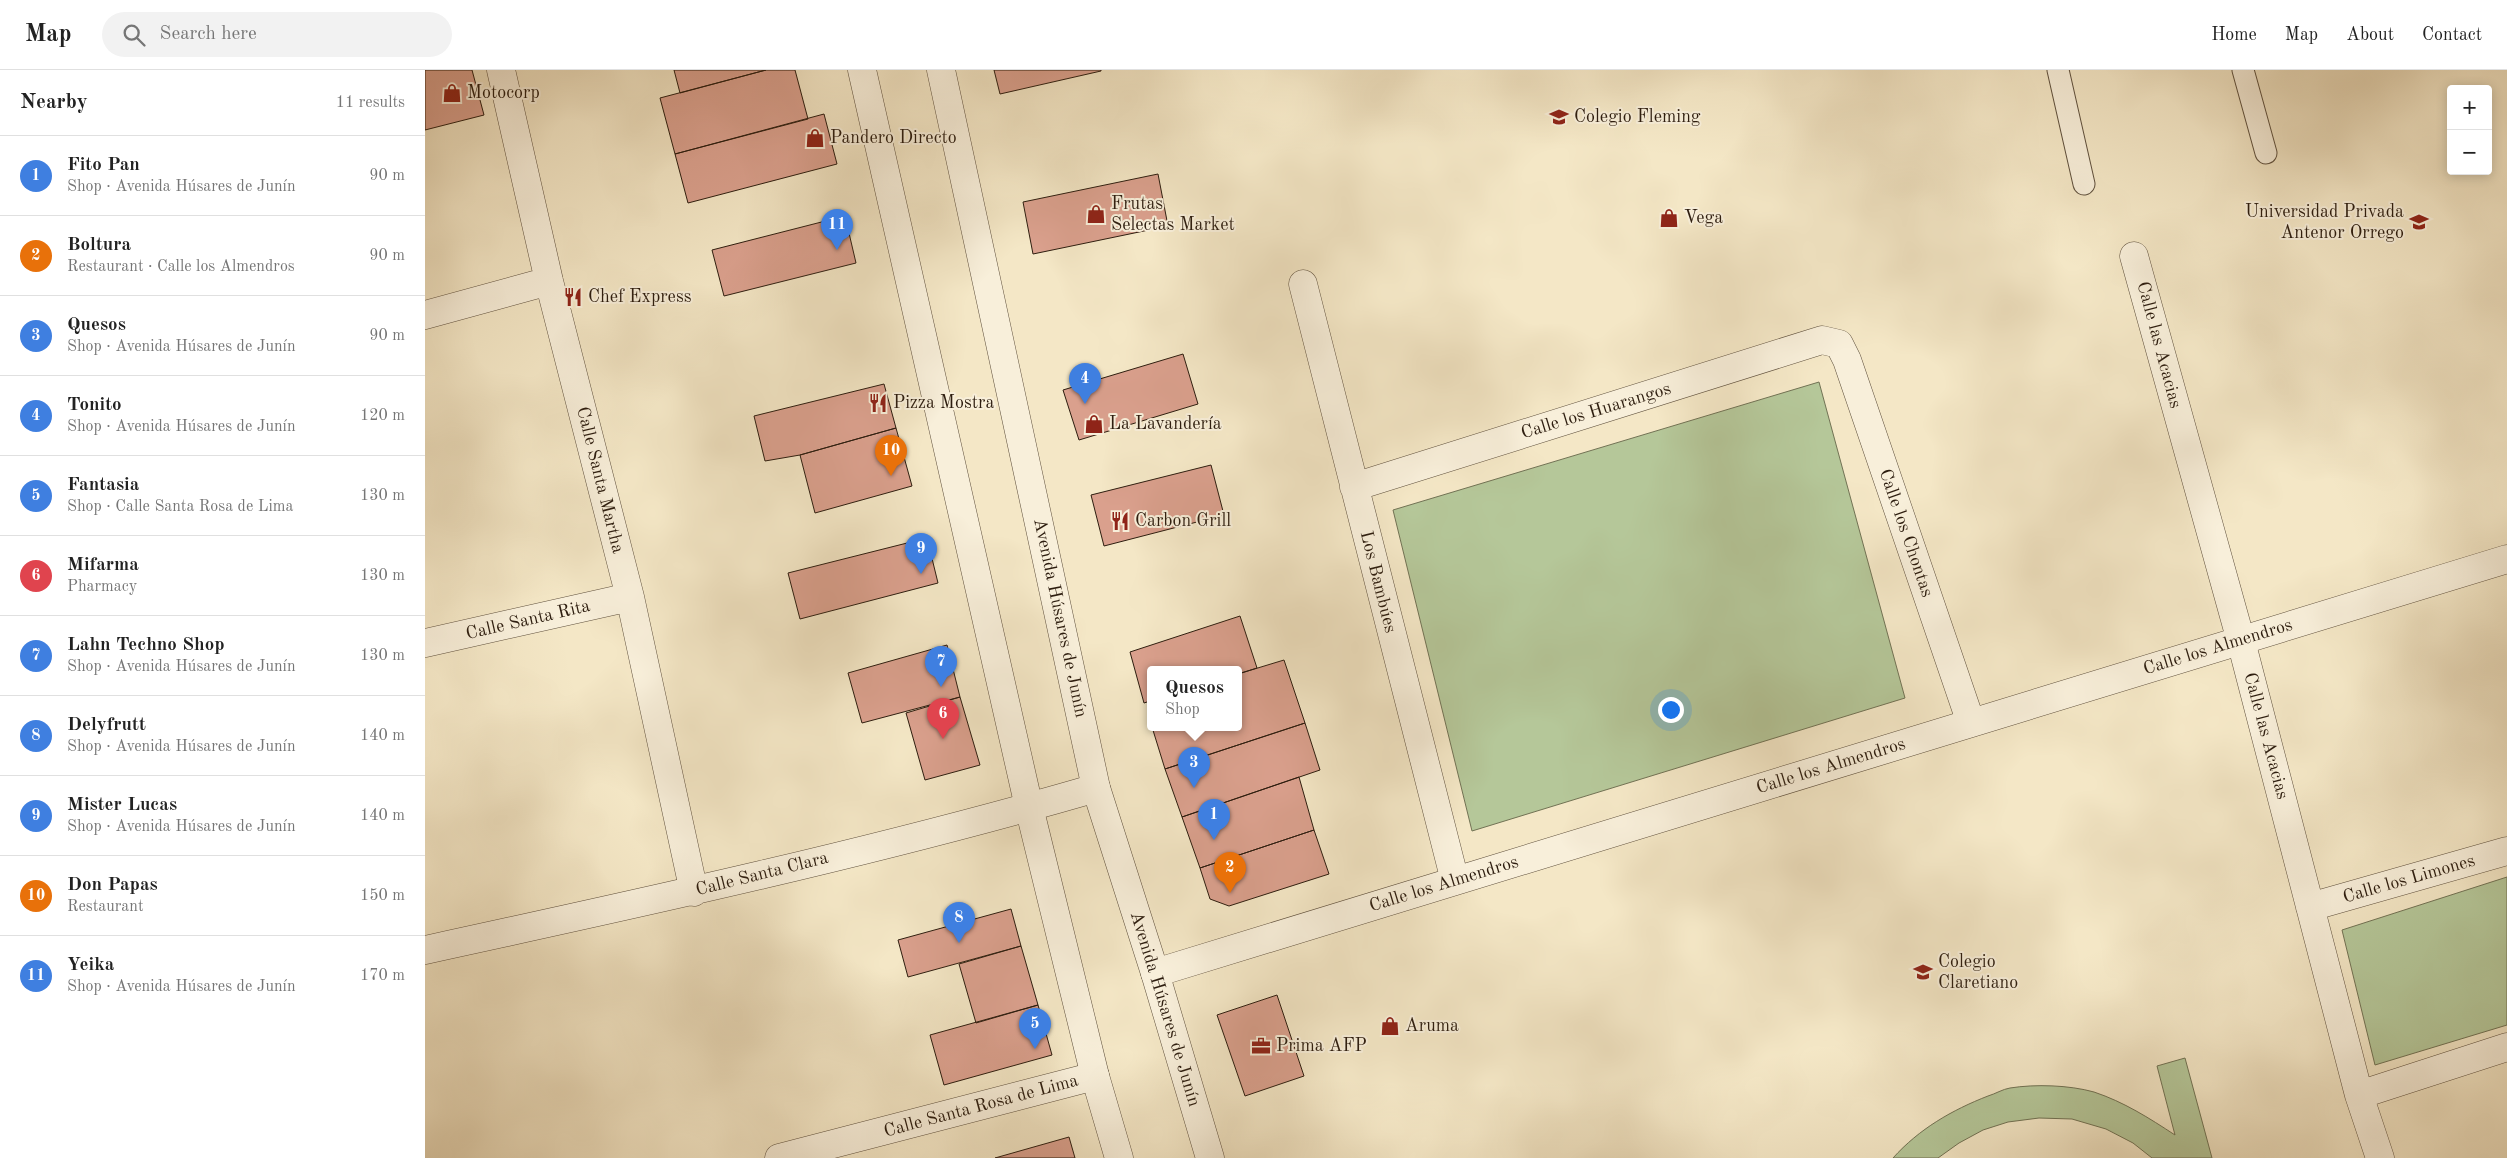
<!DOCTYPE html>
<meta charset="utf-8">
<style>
body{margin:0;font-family:"Old Standard TT",serif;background:#f2f2f2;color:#222}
.controls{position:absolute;right:15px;top:15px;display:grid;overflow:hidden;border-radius:5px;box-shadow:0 2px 12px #0003}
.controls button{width:45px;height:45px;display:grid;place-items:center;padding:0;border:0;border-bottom:1px solid #e0e0e0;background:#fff;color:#222;font:25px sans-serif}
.you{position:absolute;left:1245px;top:639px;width:18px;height:18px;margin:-12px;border:4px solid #fff;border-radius:50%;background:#1a73e8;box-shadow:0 0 0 8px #1a73e833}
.badge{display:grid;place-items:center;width:32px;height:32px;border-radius:50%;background:#8f2418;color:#fff;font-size:16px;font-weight:700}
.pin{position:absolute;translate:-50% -41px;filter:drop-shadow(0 1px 2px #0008)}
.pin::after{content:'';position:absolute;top:26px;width:18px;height:15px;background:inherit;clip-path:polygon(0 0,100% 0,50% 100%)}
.popup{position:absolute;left:722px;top:596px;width:95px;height:65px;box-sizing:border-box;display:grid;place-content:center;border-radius:5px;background:#fff;filter:drop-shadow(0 1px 4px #0005);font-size:16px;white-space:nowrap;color:#767676}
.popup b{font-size:19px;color:#222}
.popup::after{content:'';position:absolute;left:50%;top:100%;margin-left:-10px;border:10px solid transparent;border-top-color:#fff}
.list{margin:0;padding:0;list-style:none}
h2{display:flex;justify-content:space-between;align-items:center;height:65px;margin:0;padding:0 20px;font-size:21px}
h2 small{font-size:16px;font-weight:400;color:#767676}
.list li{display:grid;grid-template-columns:32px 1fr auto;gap:15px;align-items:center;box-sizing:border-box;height:80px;padding:0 20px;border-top:1px solid #e0e0e0}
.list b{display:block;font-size:19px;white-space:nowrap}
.list p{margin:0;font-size:16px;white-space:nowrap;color:#767676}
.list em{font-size:16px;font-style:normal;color:#767676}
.icon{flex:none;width:28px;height:28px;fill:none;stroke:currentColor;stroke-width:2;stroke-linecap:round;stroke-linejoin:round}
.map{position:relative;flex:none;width:2082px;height:1088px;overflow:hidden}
header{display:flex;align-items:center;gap:30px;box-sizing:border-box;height:70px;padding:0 25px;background:#fff;border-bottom:1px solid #e0e0e0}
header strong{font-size:24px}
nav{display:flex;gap:28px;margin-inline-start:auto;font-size:18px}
.search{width:350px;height:45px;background:#f2f2f2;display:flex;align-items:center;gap:12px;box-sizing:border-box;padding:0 18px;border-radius:28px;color:#767676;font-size:19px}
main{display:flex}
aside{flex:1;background:#fff}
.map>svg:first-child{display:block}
.green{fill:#b5c799;stroke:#717254}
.building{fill:#daa08d;stroke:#2d1d0f}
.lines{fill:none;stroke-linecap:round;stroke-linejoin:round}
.service-casing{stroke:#5f503d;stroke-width:23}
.minor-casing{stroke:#5f503d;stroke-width:29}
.tertiary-casing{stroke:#5f503d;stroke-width:29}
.service{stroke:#f8efda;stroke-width:21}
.minor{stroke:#f8efda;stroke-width:28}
.tertiary{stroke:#f8efda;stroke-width:28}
.labels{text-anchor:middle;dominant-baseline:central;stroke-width:4;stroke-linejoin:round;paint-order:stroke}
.poi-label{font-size:18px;fill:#2d1d0f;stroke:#f8efda;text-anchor:start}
.street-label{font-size:18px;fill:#2d1d0f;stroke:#f8efda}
</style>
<header>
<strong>Map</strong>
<div class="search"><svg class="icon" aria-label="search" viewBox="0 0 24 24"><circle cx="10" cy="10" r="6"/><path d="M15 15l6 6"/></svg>Search here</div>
<nav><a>Home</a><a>Map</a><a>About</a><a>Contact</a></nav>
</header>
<main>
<aside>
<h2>Nearby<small>11 results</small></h2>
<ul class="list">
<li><span class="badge" style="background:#3f7fe0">1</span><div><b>Fito Pan</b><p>Shop · Avenida Húsares de Junín</p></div><em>90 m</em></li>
<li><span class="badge" style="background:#e8710a">2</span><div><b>Boltura</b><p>Restaurant · Calle los Almendros</p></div><em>90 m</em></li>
<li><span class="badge" style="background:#3f7fe0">3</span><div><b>Quesos</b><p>Shop · Avenida Húsares de Junín</p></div><em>90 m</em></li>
<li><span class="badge" style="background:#3f7fe0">4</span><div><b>Tonito</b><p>Shop · Avenida Húsares de Junín</p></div><em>120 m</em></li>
<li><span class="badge" style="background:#3f7fe0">5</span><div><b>Fantasia</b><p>Shop · Calle Santa Rosa de Lima</p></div><em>130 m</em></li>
<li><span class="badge" style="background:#e0444e">6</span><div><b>Mifarma</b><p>Pharmacy</p></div><em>130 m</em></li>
<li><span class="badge" style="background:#3f7fe0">7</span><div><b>Lahn Techno Shop</b><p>Shop · Avenida Húsares de Junín</p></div><em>130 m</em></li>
<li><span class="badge" style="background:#3f7fe0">8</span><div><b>Delyfrutt</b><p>Shop · Avenida Húsares de Junín</p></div><em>140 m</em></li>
<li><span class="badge" style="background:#3f7fe0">9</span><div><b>Mister Lucas</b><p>Shop · Avenida Húsares de Junín</p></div><em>140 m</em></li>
<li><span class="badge" style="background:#e8710a">10</span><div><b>Don Papas</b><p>Restaurant</p></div><em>150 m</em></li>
<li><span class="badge" style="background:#3f7fe0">11</span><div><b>Yeika</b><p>Shop · Avenida Húsares de Junín</p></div><em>170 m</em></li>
</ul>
</aside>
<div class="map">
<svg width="2082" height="1088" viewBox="0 0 2082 1088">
<rect width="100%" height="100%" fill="#f4e7c6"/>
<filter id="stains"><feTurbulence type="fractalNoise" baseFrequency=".004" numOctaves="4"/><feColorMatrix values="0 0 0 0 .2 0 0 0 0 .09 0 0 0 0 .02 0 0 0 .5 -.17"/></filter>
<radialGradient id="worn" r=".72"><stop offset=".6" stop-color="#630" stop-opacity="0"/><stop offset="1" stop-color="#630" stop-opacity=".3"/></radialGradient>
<path class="green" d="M1394 312 1480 628 1047 761 968 440Z
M2082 807V955L1950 995 1917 860Z
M1760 988 1787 1088H1727L1708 1073 1681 1059 1647 1049 1614 1048 1583 1052 1558 1060 1534 1073 1513 1088H1468C1494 1059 1527 1040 1563 1026 1570 1024 1578 1019 1585 1018 1610 1014 1644 1015 1669 1022 1699 1032 1724 1048 1750 1065L1732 996Z"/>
<path class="building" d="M0 0H47L59 45 0 60Z
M249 0H341L255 23Z
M341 0H370L383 49 250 84 235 28Z
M569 0H676V1L575 24Z
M399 44 412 94 263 133 250 84Z
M733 104 743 156 608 184 598 132Z
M420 146 431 193 299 226 287 180Z
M758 284 773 334 654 370 638 320Z
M459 314 471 358 375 385 340 391 329 346Z
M471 358 487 416 390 443 375 385Z
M786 395 799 445 679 476 666 425Z
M502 468 513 513 375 549 363 503Z
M815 546 832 598 813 604V599H725V631L719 633 705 582Z
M522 575 535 627 437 653 423 603Z
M859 590 880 653 740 699 727 657H813V604Z
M535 627 555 695 500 710 481 643Z
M880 653 895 700 757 747 740 699Z
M874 707 889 760 775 798 757 747Z
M889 760 904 804 804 836 785 829 775 798Z
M586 839 596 876 483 907 473 870Z
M596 876 613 935 551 953 534 894Z
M852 925 879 1006 820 1026 792 945Z
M613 935 627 985 519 1015 505 965Z
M644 1067 650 1088H570Z"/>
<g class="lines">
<g class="service-casing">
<path id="service" d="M1633 0 1659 114
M1818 0 1841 83"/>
</g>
<g class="minor-casing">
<path id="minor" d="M76 0 124 211 205 527 269 822
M1709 186 1816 571 1934 1025 1955 1088
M878 214 1030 811
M0 245 124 211
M929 417 1397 270 1414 274 1422 290 1546 653
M0 573 205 527
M1885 837 2082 781
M0 880C225 831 450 782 671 718
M730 903 2082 489
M1934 1025 2082 977
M354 1088 670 1006"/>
</g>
<g class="tertiary-casing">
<path id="tertiary" d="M437 0 604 737 670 1006 694 1088
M516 0 671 718 730 903 785 1088"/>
</g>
<use href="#service" class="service"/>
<use href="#minor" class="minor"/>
<use href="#tertiary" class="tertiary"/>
</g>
<defs>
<g id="shop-bare" transform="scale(1.5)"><path d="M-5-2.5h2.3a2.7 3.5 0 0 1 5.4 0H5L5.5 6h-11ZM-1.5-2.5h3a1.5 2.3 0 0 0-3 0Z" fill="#8f2418" stroke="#f8efda" stroke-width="2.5" paint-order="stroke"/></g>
<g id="school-bare" transform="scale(1.5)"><path d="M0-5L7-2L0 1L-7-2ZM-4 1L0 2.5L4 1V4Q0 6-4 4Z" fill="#8f2418" stroke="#f8efda" stroke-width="2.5" paint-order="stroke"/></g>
<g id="university-bare" transform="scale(1.5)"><path d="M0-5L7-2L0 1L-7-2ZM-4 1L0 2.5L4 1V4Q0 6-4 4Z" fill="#8f2418" stroke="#f8efda" stroke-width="2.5" paint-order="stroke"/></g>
<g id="restaurant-bare" transform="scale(1.5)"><path d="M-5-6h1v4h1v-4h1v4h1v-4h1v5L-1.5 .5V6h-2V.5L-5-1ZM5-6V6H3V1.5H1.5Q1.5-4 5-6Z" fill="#8f2418" stroke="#f8efda" stroke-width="2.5" paint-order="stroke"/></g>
<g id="office-bare" transform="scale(1.5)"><path d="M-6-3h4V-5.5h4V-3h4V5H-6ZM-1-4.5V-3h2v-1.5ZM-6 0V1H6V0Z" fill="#8f2418" stroke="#f8efda" stroke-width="2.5" paint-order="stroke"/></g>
</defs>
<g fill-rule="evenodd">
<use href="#shop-bare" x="27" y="23"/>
<use href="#school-bare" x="1134" y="47"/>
<use href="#shop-bare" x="390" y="68"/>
<use href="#shop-bare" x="671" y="144"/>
<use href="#shop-bare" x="1244" y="148"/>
<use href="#university-bare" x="1994" y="152"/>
<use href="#restaurant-bare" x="148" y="227"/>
<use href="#restaurant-bare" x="453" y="333"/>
<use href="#shop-bare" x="669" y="354"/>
<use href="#restaurant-bare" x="695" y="451"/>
<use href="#school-bare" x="1498" y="902"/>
<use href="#shop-bare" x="965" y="956"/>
<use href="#office-bare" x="836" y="976"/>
</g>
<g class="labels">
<g class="poi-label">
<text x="42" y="23">Motocorp</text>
<text x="1149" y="47">Colegio Fleming</text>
<text x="405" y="68">Pandero Directo</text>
<text x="686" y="134">Frutas<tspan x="686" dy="21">Selectas Market</tspan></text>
<text x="1979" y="142" text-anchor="end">Universidad Privada<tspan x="1979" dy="21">Antenor Orrego</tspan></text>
<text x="1259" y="148">Vega</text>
<text x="163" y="227">Chef Express</text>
<text x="468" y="333">Pizza Mostra</text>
<text x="684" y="354">La Lavandería</text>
<text x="710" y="451">Carbon Grill</text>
<text x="1513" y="892">Colegio<tspan x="1513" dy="21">Claretiano</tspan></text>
<text x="980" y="956">Aruma</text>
<text x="851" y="976">Prima AFP</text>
</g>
<g class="street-label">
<text transform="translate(1734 275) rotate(75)">Calle las Acacias</text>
<text transform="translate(1171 341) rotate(-17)">Calle los Huarangos</text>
<text transform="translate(175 410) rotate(76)">Calle Santa Martha</text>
<text transform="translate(1481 463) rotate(71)">Calle los Chontas</text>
<text transform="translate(953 512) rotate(76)">Los Bambúes</text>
<text transform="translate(635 548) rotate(78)">Avenida Húsares de Junín</text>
<text transform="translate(103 550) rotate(-13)">Calle Santa Rita</text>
<text transform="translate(1793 577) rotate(-17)">Calle los Almendros</text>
<text transform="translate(1841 666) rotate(75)">Calle las Acacias</text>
<text transform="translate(1406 696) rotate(-17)">Calle los Almendros</text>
<text transform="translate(337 804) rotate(-14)">Calle Santa Clara</text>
<text transform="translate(1984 809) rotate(-16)">Calle los Limones</text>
<text transform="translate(1019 814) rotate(-17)">Calle los Almendros</text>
<text transform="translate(740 939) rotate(73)">Avenida Húsares de Junín</text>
<text transform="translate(556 1036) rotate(-15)">Calle Santa Rosa de Lima</text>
</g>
</g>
<rect width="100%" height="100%" filter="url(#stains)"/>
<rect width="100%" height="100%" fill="url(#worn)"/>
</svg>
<div class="controls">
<button>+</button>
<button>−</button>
</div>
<div class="you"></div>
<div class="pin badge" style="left:789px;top:770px;background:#3f7fe0">1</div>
<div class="pin badge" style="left:805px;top:823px;background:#e8710a">2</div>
<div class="pin badge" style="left:769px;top:718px;background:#3f7fe0">3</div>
<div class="popup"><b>Quesos</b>Shop</div>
<div class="pin badge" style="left:660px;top:334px;background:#3f7fe0">4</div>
<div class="pin badge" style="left:610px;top:979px;background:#3f7fe0">5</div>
<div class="pin badge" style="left:518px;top:669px;background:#e0444e">6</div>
<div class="pin badge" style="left:516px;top:617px;background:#3f7fe0">7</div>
<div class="pin badge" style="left:534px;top:873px;background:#3f7fe0">8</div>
<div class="pin badge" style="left:496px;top:504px;background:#3f7fe0">9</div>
<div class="pin badge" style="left:466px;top:406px;background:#e8710a">10</div>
<div class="pin badge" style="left:412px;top:180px;background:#3f7fe0">11</div>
</div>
</main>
